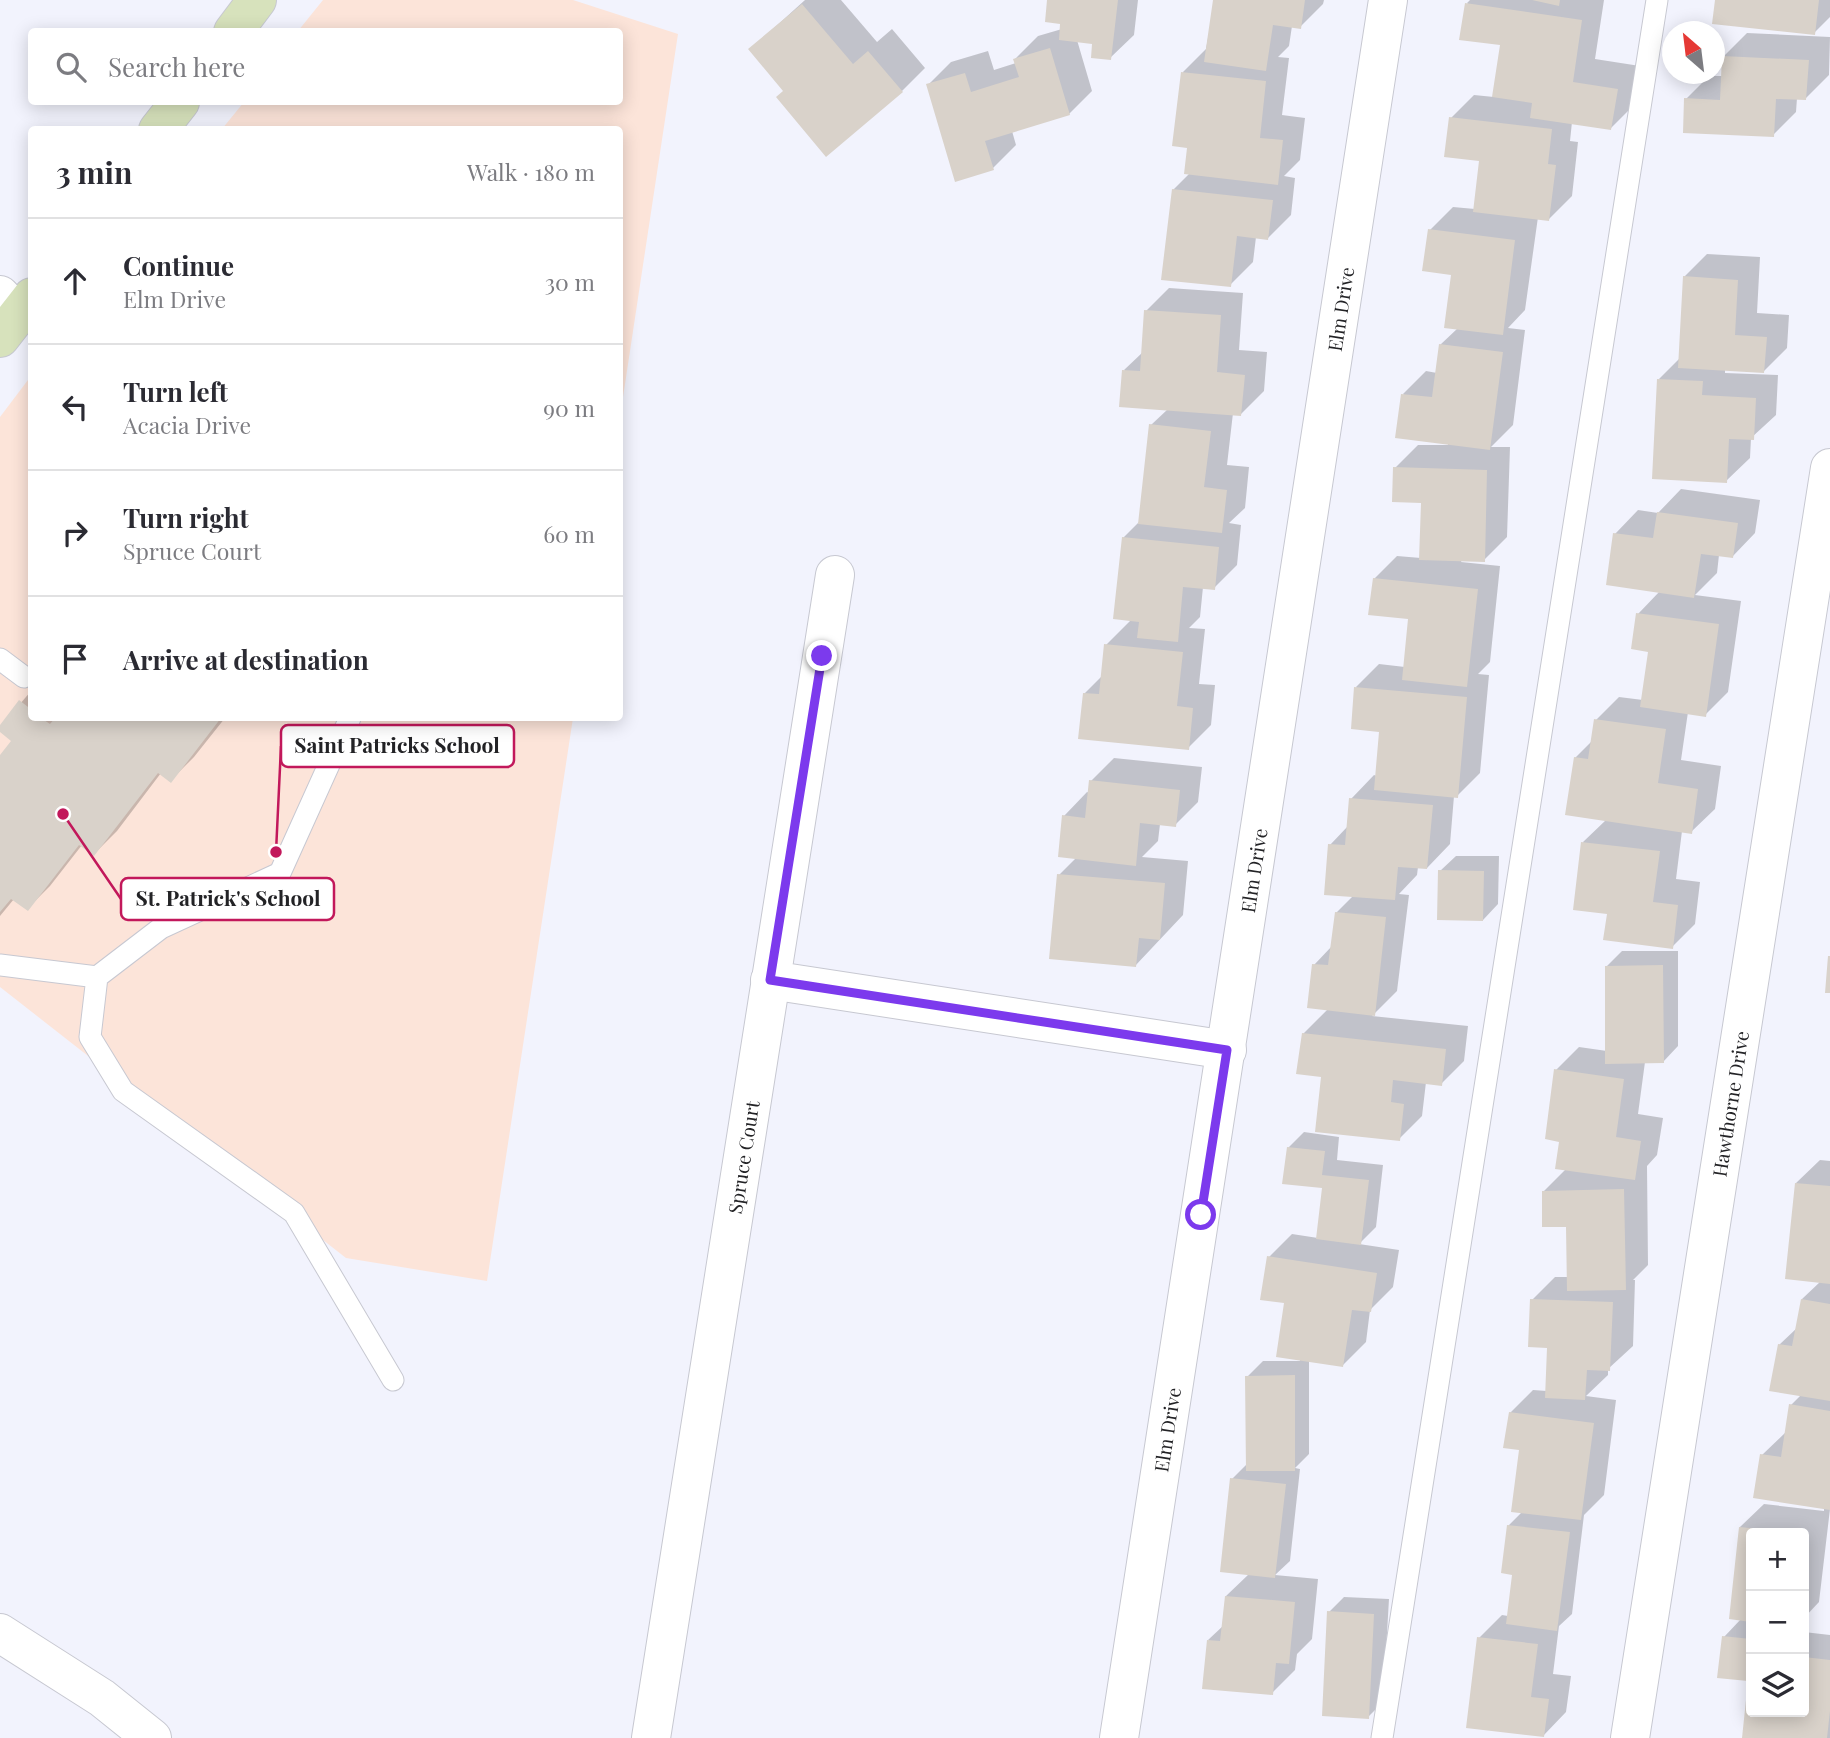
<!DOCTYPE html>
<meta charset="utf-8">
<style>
body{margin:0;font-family:"Playfair Display",serif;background:#f7f7f7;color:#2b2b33}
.controls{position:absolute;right:21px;bottom:21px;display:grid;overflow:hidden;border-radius:7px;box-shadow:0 4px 18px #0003}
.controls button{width:63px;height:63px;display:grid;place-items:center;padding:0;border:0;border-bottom:2px solid #e1e1e2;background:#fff;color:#2b2b33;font:35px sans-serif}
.compass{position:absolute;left:1662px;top:21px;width:63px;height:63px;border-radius:50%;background:#fff;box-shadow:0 4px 18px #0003;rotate:332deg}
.stop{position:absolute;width:21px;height:21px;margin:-16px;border:5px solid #7c3aed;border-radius:50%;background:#fff}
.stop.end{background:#7c3aed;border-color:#fff;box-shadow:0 2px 7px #0008}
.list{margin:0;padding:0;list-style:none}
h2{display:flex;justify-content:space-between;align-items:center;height:91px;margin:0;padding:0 28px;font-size:30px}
h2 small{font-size:23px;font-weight:400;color:#7c7c81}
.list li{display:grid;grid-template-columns:46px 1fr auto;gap:21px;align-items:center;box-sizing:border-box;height:126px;padding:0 28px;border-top:2px solid #e1e1e2}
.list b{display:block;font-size:26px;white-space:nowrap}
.list p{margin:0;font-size:23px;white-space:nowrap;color:#7c7c81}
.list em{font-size:23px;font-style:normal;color:#7c7c81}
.icon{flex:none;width:38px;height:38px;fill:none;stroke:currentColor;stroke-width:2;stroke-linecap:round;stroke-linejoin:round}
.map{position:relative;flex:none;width:1830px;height:1738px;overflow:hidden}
.search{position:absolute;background:#fff;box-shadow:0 4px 18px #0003;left:28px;top:28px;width:595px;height:77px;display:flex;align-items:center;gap:18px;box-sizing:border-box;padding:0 24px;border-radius:7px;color:#7c7c81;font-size:26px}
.panel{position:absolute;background:#fff;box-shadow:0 4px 18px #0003;left:28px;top:126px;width:595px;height:595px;border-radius:7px}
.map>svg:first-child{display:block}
.education{fill:#fce4d9}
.shadow{fill:#0003}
.building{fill:#d9d2ca}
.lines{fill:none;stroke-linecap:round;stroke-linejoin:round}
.lane-casing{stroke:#c7c8d1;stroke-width:23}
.street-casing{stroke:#c7c8d1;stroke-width:40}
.secondary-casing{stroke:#c7c8d1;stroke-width:40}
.lane{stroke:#fff;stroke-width:21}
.street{stroke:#fff;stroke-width:38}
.secondary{stroke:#d7e2bc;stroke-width:38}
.route{stroke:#7c3aed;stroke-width:9}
.labels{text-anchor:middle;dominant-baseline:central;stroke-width:5;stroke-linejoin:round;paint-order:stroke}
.street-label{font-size:19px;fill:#232326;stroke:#fff}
.leader{fill:none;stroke:#c2185b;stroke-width:2.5}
.callout-dot{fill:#c2185b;stroke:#fff;stroke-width:2.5}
.callout{fill:#fff;stroke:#c2185b;stroke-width:2.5}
.callout-label{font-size:21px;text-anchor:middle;font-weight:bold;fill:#232326}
</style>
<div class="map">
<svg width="1830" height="1738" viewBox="0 0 1830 1738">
<rect width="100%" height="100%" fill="#f2f3fd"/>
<path class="education" d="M323 0H573L678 34 620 417V130L222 129 244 102H620V32L298 31Z
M31 376 32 718H573L487 1281 346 1258 0 987V417Z"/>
<path class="shadow" d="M805 0H841L877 42 892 29 925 68 902 91 750 50Z
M1049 0H1138L1134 35 1110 58 1094 42 1077 40 1092 91 1069 114 1012 131 1016 145 993 168 928 85 951 62 988 51 994 70 1016 63 1015 59 1038 36 1062 29V23Z
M1215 0H1324L1323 4 1300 27 1292 26 1289 46 1278 57 1289 58 1282 115 1305 118 1300 160 1284 176 1295 178 1291 215 1268 238 1256 237 1253 262 1230 285 1173 190 1190 173 1183 72 1206 49Z
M1470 0H1604L1595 59 1640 66 1634 105 1611 128 1572 122 1570 141 1578 142 1572 196 1549 219 1538 217 1525 310 1508 328 1525 330 1513 425 1491 447H1510L1507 537 1484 560H1462L1461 562 1500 566 1490 662 1478 674 1489 675 1480 773 1457 796H1454L1450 844 1427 868 1418 867 1417 875 1399 894 1409 895 1397 991 1372 1016 1468 1026 1464 1061 1441 1084 1426 1082 1422 1116 1399 1139 1323 1075 1303 1034 1328 1009 1314 965 1332 946 1336 913 1354 895 1330 845 1348 826 1351 799 1374 775 1377 776 1381 730 1356 687 1379 664 1405 667 1410 618 1374 579 1397 556 1421 558 1422 501 1395 468 1418 445H1448V443L1403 394 1426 371 1437 373 1440 345 1458 328 1453 273 1430 230 1453 207 1475 209 1481 160 1451 118 1474 95 1494 97 1502 44 1467 3Z
M1716 0H1830V17L1814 33Z
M1747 33 1830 37 1829 75 1806 98H1797L1796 112 1773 135 1686 99 1709 76H1723L1724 56Z
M1707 254 1760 257 1757 313 1789 315 1787 348 1764 371 1725 369V373L1778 375 1776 415 1751 438 1750 458 1726 481 1659 379 1680 358 1684 277Z
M1169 288 1243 293 1239 350 1267 352 1264 391 1241 414 1233 413 1227 465 1249 467 1245 508 1229 523 1241 525 1237 565 1214 588 1203 587 1200 617 1189 628 1205 629 1199 684 1215 685 1211 725 1188 748 1084 694 1103 675 1106 645 1132 619 1123 538 1140 521 1151 425 1168 409 1124 370 1143 352 1146 311Z
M1681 489 1760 500 1755 533 1732 557 1719 555 1717 573 1695 595 1741 601 1728 692 1705 715 1688 712 1681 760 1721 766 1715 809 1691 832 1682 831 1676 879 1700 882 1695 924 1672 947 1609 913 1583 842 1606 820 1575 758 1592 741 1596 720 1619 697 1643 700 1650 650 1638 614 1660 591 1615 534 1638 510 1658 513Z
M32 690V718H225L194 757 171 780 161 773 117 831 94 854 82 845 50 886 27 909 14 899 0 916V758L13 740 0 730V727Z
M1114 758 1202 767 1198 802 1175 825 1160 824 1158 841 1142 857 1188 861 1183 915 1135 966 1059 875 1076 858 1064 816 1087 792 1090 793 1091 781Z
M1456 856H1499L1498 904 1483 920 1440 871Z
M1622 951H1678V1046L1663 1062H1645L1638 1114 1663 1118 1657 1155 1647 1166 1648 1265 1633 1280H1635L1633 1346 1608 1369V1375L1586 1396 1616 1400 1604 1495 1584 1515 1572 1614 1559 1626 1553 1674 1571 1676 1566 1712 1543 1736 1479 1638 1502 1615 1508 1616 1514 1574 1508 1526 1523 1511 1521 1449 1510 1413 1533 1390 1547 1391 1549 1346 1532 1300 1555 1277H1569L1567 1225 1543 1192 1566 1169 1561 1140 1556 1070 1579 1047 1607 1051 1606 967Z
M1304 1132 1339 1137 1337 1160 1383 1165 1376 1227 1359 1244 1399 1250 1393 1287 1370 1310 1366 1342 1343 1365 1309 1360V1454L1295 1468 1300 1469 1290 1561 1275 1575 1318 1579 1312 1639 1297 1654 1295 1670 1272 1693 1208 1640 1224 1625 1226 1596 1249 1574 1232 1479 1248 1463 1247 1377 1263 1361H1300L1286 1301 1269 1257 1292 1234 1318 1238 1324 1186 1288 1148Z
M1820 1160 1830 1161V1509L1819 1602 1804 1618V1533H1751V1712H1804V1632L1830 1635V1738L1744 1737 1750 1679 1724 1637 1741 1619 1740 1527 1764 1504 1824 1511V1508L1762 1455 1786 1432 1791 1405 1802 1394 1779 1345 1798 1327 1802 1299 1821 1281 1796 1183Z
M1344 1597 1389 1599 1383 1702 1368 1717 1329 1612Z"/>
<path class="building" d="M1047 0H1118L1111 60 1091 58 1092 44 1059 40 1060 24 1045 22Z
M1213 0H1305L1301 29 1273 25 1266 71 1204 62Z
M1532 0H1560L1559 6Z
M1715 0H1819L1815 35 1712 24Z
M1465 3 1582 20 1573 82 1618 89 1611 130 1530 118 1532 103 1492 97 1500 45 1459 40Z
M802 4 853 64 868 51 903 92 826 157 776 97 783 91 748 49Z
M1050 48 1070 115 985 141 994 170 955 182 926 84 965 73 971 92 1019 77 1013 59Z
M1722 56 1809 60 1806 100 1776 99 1774 137 1683 133 1684 98 1720 100Z
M1181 72 1266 81 1260 138 1283 140 1278 185 1184 174 1187 148 1172 146Z
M1449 117 1552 129 1548 164 1556 165 1549 221 1473 212 1479 161 1444 157Z
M1172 189 1273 200 1268 240 1237 236 1231 287 1161 280Z
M1428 229 1515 240 1503 335 1444 328 1451 275 1422 271Z
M1683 276 1738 280 1735 335 1767 337 1764 373 1678 368Z
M1144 310 1221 315 1217 372 1245 375 1241 416 1119 407 1122 370 1140 371Z
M1439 344 1503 352 1490 450 1395 438 1401 394 1432 397Z
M1657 379 1703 381 1702 395 1756 398 1754 440 1729 439 1727 483 1652 479Z
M1149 424 1211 431 1204 487 1227 490 1222 533 1138 524Z
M1393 467 1487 470 1485 562 1419 560 1421 503 1392 502Z
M1657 512 1738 523 1733 558 1701 554 1694 598 1606 585 1613 533 1653 538Z
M1122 537 1219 547 1215 590 1183 587 1178 642 1137 638 1139 622 1113 619Z
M1373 578 1478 589 1467 687 1402 680 1408 619 1368 615Z
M1636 613 1719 624 1706 717 1640 707 1648 652 1631 649Z
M1104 644 1183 652 1177 706 1193 708 1189 750 1078 739 1083 693 1099 694Z
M1354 687 1467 697 1458 798 1374 790 1379 732 1351 729Z
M19 700 32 710V718H41L50 724 55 718H221L171 783 158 773 94 856 79 845 28 911 11 899 0 912V755L11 741 0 732V725Z
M1594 719 1666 729 1658 783 1698 789 1692 834 1565 815 1574 757 1588 759Z
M1089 780 1180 790 1176 827 1140 823 1136 866 1058 857 1062 815 1085 818Z
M1349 798 1433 805 1427 869 1398 867 1395 900 1324 895 1328 844 1345 845Z
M1581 842 1660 851 1653 902 1678 905 1673 949 1603 940 1607 914 1573 910Z
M1438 870 1484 871 1483 921 1437 920Z
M1057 874 1165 883 1160 940 1139 938 1136 967 1049 959Z
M1335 912 1386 917 1375 1016 1307 1008 1312 964 1328 965Z
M1828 956H1830V993H1825Z
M1663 965 1664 1063 1605 1064V966Z
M1302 1033 1446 1049 1442 1086 1393 1080 1391 1102 1404 1104 1400 1141 1315 1132 1321 1077 1296 1074Z
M1554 1069 1624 1079 1616 1137 1641 1141 1635 1180 1555 1169 1559 1142 1545 1139Z
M1287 1147 1325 1151 1322 1175 1369 1180 1361 1245 1316 1239 1322 1188 1282 1184Z
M1795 1183 1830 1186V1284L1785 1279Z
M1624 1189 1626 1290 1567 1291 1566 1227H1542V1191Z
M1267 1256 1377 1273 1371 1312 1352 1310 1343 1367 1276 1357 1284 1303 1260 1300Z
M1530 1299 1613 1302 1610 1371 1587 1370 1585 1400 1545 1398 1547 1348 1528 1347Z
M1801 1299 1830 1304V1401L1769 1391 1778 1344 1792 1346Z
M1295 1375V1471H1246L1245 1376Z
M1789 1404 1830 1411V1510L1753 1498 1760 1454 1781 1457Z
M1509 1412 1594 1423 1581 1520 1511 1512 1519 1450 1503 1448Z
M1230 1478 1286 1484 1275 1578 1220 1572Z
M1507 1525 1570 1532 1557 1631 1506 1624 1512 1575 1501 1573Z
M1739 1527 1784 1531V1533H1751V1622L1729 1619Z
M1225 1596 1295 1602 1289 1664 1276 1663 1273 1695 1202 1689 1207 1640 1220 1641Z
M1327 1611 1374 1614 1369 1719 1322 1716Z
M1722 1636 1751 1639V1712H1804V1657L1830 1660V1711L1827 1738H1742L1748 1681 1717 1678Z
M1477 1637 1538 1644 1531 1697 1549 1699 1544 1737 1466 1728Z"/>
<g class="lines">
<g class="lane-casing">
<path id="lane" d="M0 659 24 677
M0 965 97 977 161 928 280 873 350 718
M97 977 90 1037 123 1091 294 1213 393 1380
M1382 1738 1657 0"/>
</g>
<g class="street-casing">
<g id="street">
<path d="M0 295 18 314"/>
<path d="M770 980 1227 1050"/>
<path d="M0 1633 102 1698 152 1738"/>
<path id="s1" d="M651 1738 835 575"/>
<path id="s2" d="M1119 1738 1388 0"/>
<path id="s3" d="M1630 1738 1830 468"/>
</g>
</g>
<g class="secondary-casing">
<path id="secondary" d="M233 32 257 0
M158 130 180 102
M0 338 32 297"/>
</g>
<use href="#lane" class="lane"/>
<use href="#street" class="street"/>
<use href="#secondary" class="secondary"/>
</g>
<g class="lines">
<path class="route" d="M822 656 770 980 1227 1050 1201 1215"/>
</g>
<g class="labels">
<g class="street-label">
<text stroke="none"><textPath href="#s2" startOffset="1446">Elm Drive</textPath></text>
<text stroke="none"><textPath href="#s2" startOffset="878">Elm Drive</textPath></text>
<text stroke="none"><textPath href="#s3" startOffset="642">Hawthorne Drive</textPath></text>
<text stroke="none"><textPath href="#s1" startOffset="588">Spruce Court</textPath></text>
<text stroke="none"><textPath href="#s2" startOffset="312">Elm Drive</textPath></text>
</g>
</g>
<path class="leader" d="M276 852L281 746M63 814L121 899"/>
<g class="callout-dot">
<circle cx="276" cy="852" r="7"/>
<circle cx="63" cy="814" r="7"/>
</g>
<g class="callout">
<rect x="281" y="725" width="233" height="42" rx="7"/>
<rect x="121" y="878" width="213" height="42" rx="7"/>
</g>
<g class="callout-label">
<text x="397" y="753">Saint Patricks School</text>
<text x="228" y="906">St. Patrick's School</text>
</g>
</svg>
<div class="controls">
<button>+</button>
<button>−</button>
<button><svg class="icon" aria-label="layers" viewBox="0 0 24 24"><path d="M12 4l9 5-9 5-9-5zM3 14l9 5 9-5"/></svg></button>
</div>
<svg class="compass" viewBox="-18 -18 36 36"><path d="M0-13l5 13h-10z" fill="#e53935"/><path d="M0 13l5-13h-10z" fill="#7c7c81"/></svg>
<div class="stop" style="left:1201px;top:1215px"></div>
<div class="stop end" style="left:822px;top:656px"></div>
<div class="search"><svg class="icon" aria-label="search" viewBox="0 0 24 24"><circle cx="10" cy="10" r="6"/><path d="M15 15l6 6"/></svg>Search here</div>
<section class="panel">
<h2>3 min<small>Walk · 180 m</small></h2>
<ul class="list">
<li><svg class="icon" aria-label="ahead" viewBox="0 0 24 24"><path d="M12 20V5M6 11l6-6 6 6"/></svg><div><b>Continue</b><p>Elm Drive</p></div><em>30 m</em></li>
<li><svg class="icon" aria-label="left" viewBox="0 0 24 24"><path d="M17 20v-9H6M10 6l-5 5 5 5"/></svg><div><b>Turn left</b><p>Acacia Drive</p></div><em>90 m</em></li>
<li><svg class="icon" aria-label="right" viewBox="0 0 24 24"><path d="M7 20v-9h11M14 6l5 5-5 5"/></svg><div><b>Turn right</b><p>Spruce Court</p></div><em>60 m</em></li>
<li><svg class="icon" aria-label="arrive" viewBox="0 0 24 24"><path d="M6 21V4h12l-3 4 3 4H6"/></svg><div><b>Arrive at destination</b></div></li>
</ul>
</section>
</div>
